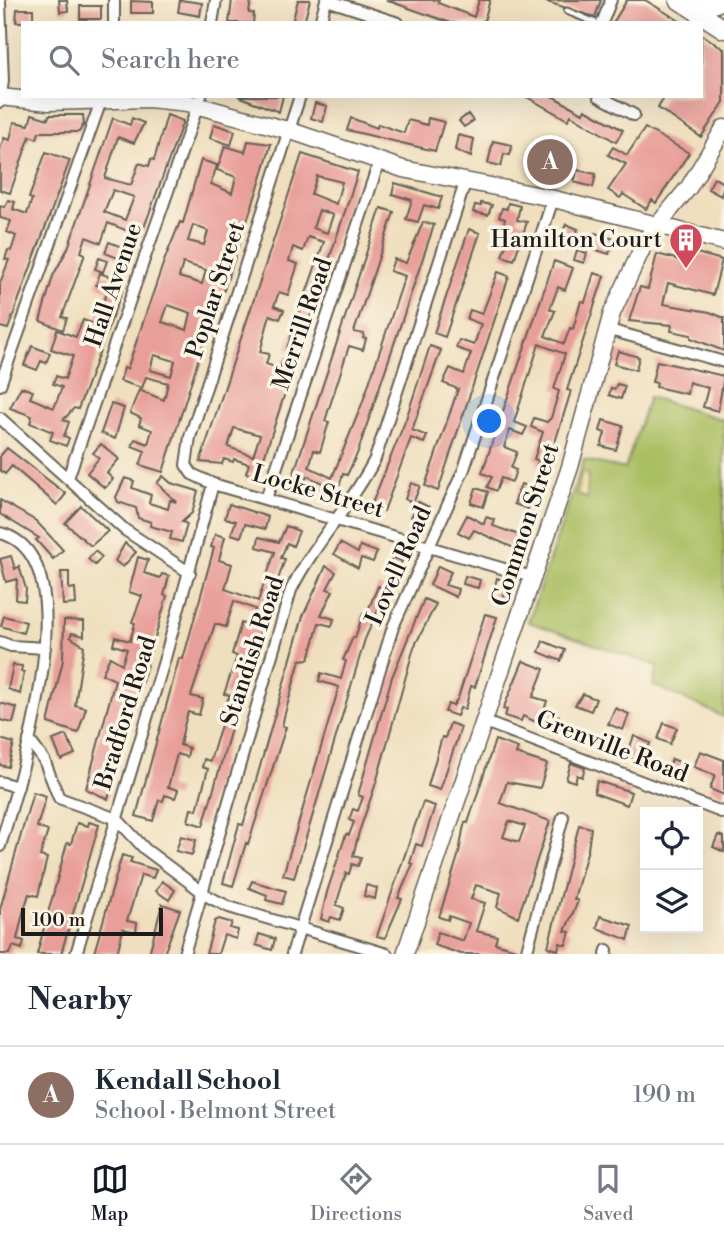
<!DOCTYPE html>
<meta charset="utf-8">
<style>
body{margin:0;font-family:"Libre Bodoni",serif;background:#f2f2f3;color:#1f2937}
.controls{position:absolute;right:21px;bottom:21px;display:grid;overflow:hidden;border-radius:0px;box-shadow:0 7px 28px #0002}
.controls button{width:63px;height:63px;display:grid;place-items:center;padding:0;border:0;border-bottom:2px solid #e0e1e3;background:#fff;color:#1f2937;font:35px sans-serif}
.scale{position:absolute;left:21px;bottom:18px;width:142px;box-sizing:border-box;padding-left:7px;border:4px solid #1c1c1c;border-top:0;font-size:19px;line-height:24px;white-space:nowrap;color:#1c1c1c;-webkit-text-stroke:5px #fcf5e5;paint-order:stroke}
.you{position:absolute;left:490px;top:422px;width:24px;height:24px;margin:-18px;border:5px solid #fff;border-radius:50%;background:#1a73e8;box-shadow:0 0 0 10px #1a73e833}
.badge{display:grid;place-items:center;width:46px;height:46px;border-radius:50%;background:#111827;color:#fff;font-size:23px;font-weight:700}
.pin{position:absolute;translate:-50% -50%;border:4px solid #fff;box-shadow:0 2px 7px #0006}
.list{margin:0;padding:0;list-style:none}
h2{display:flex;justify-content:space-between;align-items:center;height:91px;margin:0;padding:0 28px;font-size:30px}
h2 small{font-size:23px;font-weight:400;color:#747a83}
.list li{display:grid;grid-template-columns:46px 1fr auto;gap:21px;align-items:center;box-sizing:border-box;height:98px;padding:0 28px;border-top:2px solid #e0e1e3}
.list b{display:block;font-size:26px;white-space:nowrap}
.list p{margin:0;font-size:23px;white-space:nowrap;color:#747a83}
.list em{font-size:23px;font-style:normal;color:#747a83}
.icon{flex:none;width:38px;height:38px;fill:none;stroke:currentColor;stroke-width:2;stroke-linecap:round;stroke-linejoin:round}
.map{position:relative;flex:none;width:724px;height:954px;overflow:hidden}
.search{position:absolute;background:#fff;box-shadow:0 7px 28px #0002;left:21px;right:21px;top:21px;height:77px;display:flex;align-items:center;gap:18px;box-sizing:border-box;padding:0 24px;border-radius:0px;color:#747a83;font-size:26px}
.sheet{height:189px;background:#fff}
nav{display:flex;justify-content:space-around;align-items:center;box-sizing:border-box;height:98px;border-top:2px solid #e0e1e3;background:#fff;font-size:19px;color:#747a83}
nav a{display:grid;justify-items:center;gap:4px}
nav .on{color:#111827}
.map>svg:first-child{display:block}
.green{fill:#aabe62;stroke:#636d3f;stroke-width:2}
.sand{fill:#eeda9e;stroke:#857b5d;stroke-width:2}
.building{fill:#e89e99;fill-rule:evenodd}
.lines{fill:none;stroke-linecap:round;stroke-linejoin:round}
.service-casing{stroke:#666055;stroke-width:9}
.minor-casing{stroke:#666055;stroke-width:14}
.secondary-casing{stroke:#666055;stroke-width:19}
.primary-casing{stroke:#666055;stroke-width:21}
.service{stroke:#fff;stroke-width:5}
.minor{stroke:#fff;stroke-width:10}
.secondary{stroke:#fff;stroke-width:16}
.primary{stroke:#fff;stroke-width:18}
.labels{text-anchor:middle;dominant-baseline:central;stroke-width:7;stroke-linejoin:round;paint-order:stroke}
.poi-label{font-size:24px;fill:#1c1c1c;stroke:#fcf5e5;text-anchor:end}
.street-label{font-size:24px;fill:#1c1c1c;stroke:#fcf5e5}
</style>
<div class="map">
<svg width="724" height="954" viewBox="0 0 724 954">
<rect width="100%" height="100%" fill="#fcf5e5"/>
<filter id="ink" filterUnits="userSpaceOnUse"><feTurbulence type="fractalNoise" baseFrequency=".0143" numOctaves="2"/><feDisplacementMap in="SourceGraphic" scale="14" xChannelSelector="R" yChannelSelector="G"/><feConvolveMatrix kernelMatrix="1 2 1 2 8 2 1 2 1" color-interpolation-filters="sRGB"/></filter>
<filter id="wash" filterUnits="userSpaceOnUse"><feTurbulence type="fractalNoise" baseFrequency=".00686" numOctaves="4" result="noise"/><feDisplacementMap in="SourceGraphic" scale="28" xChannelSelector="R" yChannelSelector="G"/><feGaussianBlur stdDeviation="1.57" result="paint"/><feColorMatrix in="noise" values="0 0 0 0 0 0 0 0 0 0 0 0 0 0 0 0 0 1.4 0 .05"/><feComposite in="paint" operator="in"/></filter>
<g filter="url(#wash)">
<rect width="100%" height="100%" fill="#efdfbe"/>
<path class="green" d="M649 397 724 420V717L653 685 658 666 528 622 584 460 625 469Z"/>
<path class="sand" d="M582 472 588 473 587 499 577 494Z"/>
<g id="blocks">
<path class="building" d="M59 0H67L68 11 60 12Z
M180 0 202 3 200 16 178 12Z
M232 0H251L249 13 254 14 253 23H229Z
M298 0H310L304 23H292Z
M386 0H439L438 3 474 17 479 0H490L484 21 488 23H451Z
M569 0H601L595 17 544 1Z
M627 0H645L683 23H613Z
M131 1 153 2V13H131Z
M80 6H101V19H80Z
M17 9H33V22H16Z
M701 34 724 49V102L701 137 658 108 665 96H701Z
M238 96H283L279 112Z
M525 96H552L583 113 585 109 623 130 616 142 571 115 568 120Z
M315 103 327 106 323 122 311 118Z
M32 114 48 119 49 115H83L84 124 79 132H39L37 139 30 136 10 193 0 190V150L4 138 10 140 14 122 29 125Z
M468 114 473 121 464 127 459 121Z
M167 115 183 121 131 263 105 253 109 242 122 247 128 231 108 223 101 243 86 237 81 252 85 254 62 317 67 318 63 330 40 321 53 276 68 248 113 118 130 125 132 118 144 123 134 143 118 137 105 178 131 185 139 163 149 166 151 159 154 160ZM113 190 134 197 125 220 104 212Z
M351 118 377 128 378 124 404 133 408 120 427 125 428 118 444 122 435 151 347 130Z
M214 124 235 131 231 145 210 138Z
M645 128 689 153 656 203 652 200 646 209 623 194 620 198 608 190 626 164 608 155 613 147 627 155Z
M458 135 474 139 471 157 455 150Z
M248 141 271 144 261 179 215 317 212 316 163 472 140 465 145 451 132 446 135 439 148 444 152 430 139 425 141 418 130 413 139 390 164 400 168 383 146 377 142 388 120 381 124 368 127 369 164 261 180 222 183 223 201 160 217 165 211 184 232 193 236 177 217 170 225 146 245 152ZM193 225 208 231 204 245 188 241ZM183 263 206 270 202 284 179 277ZM168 305 191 313 187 330 162 322ZM154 355 175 361 171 376 150 370Z
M493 141 512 145 510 155 504 154 501 166 488 163Z
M543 150 564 155 561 168 555 166 552 178 537 175Z
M46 152 70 160 8 329 0 327V283L9 260 5 259 8 250 11 251 16 236 7 232 11 221 0 218V206L5 207 8 200 15 202 13 209 27 214 32 199 29 198Z
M302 154 358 172 298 354 287 348 324 242 308 237 303 251 293 247 289 261 298 264 288 295 279 292 274 306 284 310 280 319 270 315 260 352 269 354 266 364 280 369 283 359 295 362 258 476 246 473 249 464 234 459 233 462 224 459 222 464 200 462ZM317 176 342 182 336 204 311 194ZM319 210 333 215 327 233 313 228ZM234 428 260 435 253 456 228 447Z
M577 170 596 174 593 187 574 182Z
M714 178 724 183 721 196 708 189Z
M395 183 442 197 438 209 424 205 418 222 406 219 412 200 392 194Z
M481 203 492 205 488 215 473 212 475 205 481 206Z
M508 203 520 206 517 220 527 222 514 260 502 256 511 233 502 231 505 219 499 217 502 208 507 209Z
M381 208 394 212 354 332 364 334 363 338 366 339 363 350 349 346 325 421 329 422 320 452 314 450 309 467 332 478 362 404 405 276 390 271 394 259 406 263 423 222 434 225 357 454 347 475 343 474 336 497 322 493 325 484 307 476 302 490 290 485Z
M566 224 578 229 571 247 558 242Z
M469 229 480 233 445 337 434 333Z
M595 233 614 239 609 254 590 248Z
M577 250 587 253 584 263 574 260Z
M686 250 722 260 713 295 668 283 663 304 710 312 724 318V351L691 338V335L671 331 672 325 629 321 640 287 648 289 657 254 683 261Z
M99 258 107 261 103 272 95 269Z
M554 261 573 268 565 290 558 287 550 309 555 311 545 336 564 344 570 328 573 329 581 301 585 302 594 273 604 276 567 390 571 391 547 468 537 464 539 461 534 459 543 432 531 427 534 418 547 422 551 418 559 391 554 389 565 354 539 344 514 422 527 427 523 435 510 430 504 447 517 452 511 468 516 470 512 482 501 478 496 491 487 487 492 477 482 473Z
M498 272 509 276 438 491 425 486 458 389 443 383 450 368 464 374 471 353 456 348 459 340 474 345 481 324 467 319 470 310 482 314Z
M100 273 125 283 78 409 74 408 63 420 69 422 64 436 69 438 66 446 50 440 53 432 30 423 32 416 10 408 21 387 33 391 30 398 54 408 62 387 53 384 56 376 65 379 73 356 51 349 57 330 76 337 83 320 95 324 108 290 96 285Z
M32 346 50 353 46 363 41 361 37 370 24 365Z
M430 346 441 350 412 430 427 436 424 443 411 438 384 511 371 506 406 419Z
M618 351 639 357 636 370 614 364Z
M657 361 724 376 718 411 703 407 708 388 689 382 687 394 656 387 657 383 652 382Z
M617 384 625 386 621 399 609 395 611 388 615 389Z
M111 404 124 408 115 439 101 433Z
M603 420 623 426 616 450 601 446 605 433 600 431Z
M101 444 119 459 107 473 113 479 105 488 87 473 99 458 93 453Z
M7 448 66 494 57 505 12 466 5 474 0 470V456Z
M163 476 171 483 198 491 192 513 182 522 187 524 182 542 170 539 172 532 150 526 151 522 138 518 136 508 118 502 116 497 125 478 134 481 132 488 151 495 149 503 168 509 170 500 176 502 157 483Z
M411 483 420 486 413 503 405 499Z
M521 484 535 489 528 509 514 504Z
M476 488 488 492 483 507 471 503Z
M0 500 36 521 63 550 53 559 36 540 39 538 0 514Z
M418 502 429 507 421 522 411 517Z
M229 504 268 517 265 529 245 524 241 537 231 534 236 521 225 518Z
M81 506 108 531 91 546 65 523Z
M467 515 484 524 486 517 495 520 493 526 525 537 523 546 518 544 516 549 474 530 469 538 458 532Z
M286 526 299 531 293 546 287 543 281 558 285 559 253 653 203 826 188 821 191 809 197 810 208 769 202 767 204 759 210 761 222 722 217 721 230 695 224 694 237 656 232 654 241 623 250 626 255 609 234 601 226 627 215 624 191 696 203 699 199 715 188 712 184 726 180 745 189 748 187 757 177 754 168 787 178 790 175 798 165 795 163 801 159 800 153 821 136 816 176 670 179 658 183 659 214 548 211 547 215 534 225 537 219 560 232 564 225 589 258 601 275 552 257 547 259 537 279 542Z
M125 543 136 552 123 567 115 561Z
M340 543 358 553 360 546 377 552 373 562 361 558 358 568 334 554Z
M95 551 102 557 95 565 88 559Z
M11 556 15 569 19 566 26 589 25 601 16 600 17 579 6 582 0 559Z
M138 557 148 560 144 573 160 578 162 574 169 576 164 595 167 596 108 799 86 789 115 680 102 674 110 657 122 664 127 649 113 645 115 637 130 641 135 623 132 622 142 596 129 592Z
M392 557 402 561 395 577 385 572Z
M326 566 336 572 327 589 333 591 321 615 334 619 332 626 319 623 309 659 300 660 284 717 282 726 286 727 248 844 246 843 233 886 223 883 239 824 243 825 253 791 303 616Z
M438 566 451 572 445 585 458 589 456 597 430 585Z
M61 572H69V589L75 588 76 604 63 605Z
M465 576 480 580 478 588 463 584Z
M497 578 508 582 502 603 491 600Z
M378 586 387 590 365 639 294 878 283 875 339 687 319 681 321 673 341 679 346 661 343 660 353 637 355 638 363 614 366 615Z
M424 599 436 604 414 647 376 783 359 832 353 856 361 858 358 866 352 864 349 874 346 873 336 905 344 908 340 920 331 917 329 922 321 919 327 892 346 834 349 835 354 822 349 820 353 809 358 811 363 797 358 795 392 677Z
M485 614 497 617 475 687 471 686 465 709 460 708 457 716 445 712 448 704 453 706 458 698Z
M4 616 26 622 23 633 1 626Z
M64 620 84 621V636L72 633 70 637 84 646 75 705 86 708 78 733 48 723 63 660Z
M543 641 565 650 561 661 539 652Z
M523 661 544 669 533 697 547 701 544 710 559 716 554 730 523 716 521 721 505 716 507 710 503 709Z
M13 665 22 666 21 672H24L20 694 8 689Z
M583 694 596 699 591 711 575 705Z
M0 703 17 708 13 723 0 720Z
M615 708 629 714 623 730 608 724Z
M450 723 461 727 440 790 428 786 442 737 445 738Z
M664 723 677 728 670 744 658 739Z
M66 735 75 754 61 760 53 740Z
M634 736 650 743 642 763 626 757Z
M0 739 14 743 8 767 0 765Z
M495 740 518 748 516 754 547 764 540 788 507 782 500 803 550 821 518 917 497 907 501 893 476 885 471 899 485 903 476 931 497 936 495 943 519 950 518 954H461L434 945 438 932 463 941 469 923 449 916 448 920 439 917 459 853 463 830 465 822 468 823ZM509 821 525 826 519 842 503 837Z
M700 751 724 760V795L710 789 715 775 694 767Z
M672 759 684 764 680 774 668 770Z
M571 763 585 768 582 777 577 775 575 782 566 779Z
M597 781 631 792 627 805 594 793Z
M33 792 46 796 37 827 48 831 40 856 47 858 38 896 29 894 23 913 17 939 24 941 22 949 13 946 10 954H0V909Z
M423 802 435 806 422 846 416 844 410 863 413 864 398 898 402 899 385 938 377 936Z
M89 822 99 825 61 954H37L67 843 71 844 77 823 88 826Z
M579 825 591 828 588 849 574 899 578 901 565 931 570 932 566 945 560 943 558 950 548 947Z
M718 835 724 837V852L713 847Z
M181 836 196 840 192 855 176 851Z
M122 855 132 858 130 862 156 870 153 878 141 875 127 921 137 923 136 932 123 929 117 954 103 951 99 954 94 953Z
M162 881 175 890 169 900 156 891Z
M252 881 286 891 282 904 266 900 267 895 249 888Z
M366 885 377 888 375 899 364 896Z
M162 904 180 910 164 954H149Z
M600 916 632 926 628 940 597 928Z
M219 919 232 923 230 928 238 930 236 939 224 935 218 954H206L215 921Z
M259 934 275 939 272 950 256 945Z"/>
</g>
</g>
<g filter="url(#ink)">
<use href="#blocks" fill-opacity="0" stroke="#666055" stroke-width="2"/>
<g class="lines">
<g class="service-casing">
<path id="service" d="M567 11 596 23"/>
</g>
<g class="minor-casing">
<path id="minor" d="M114 0V23
M327 0 398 23
M0 2 3 81 0 102
M212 23 216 0
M320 23 326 0
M602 23 611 0
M300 96 190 437 186 465 192 474 213 484 532 577
M599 96 634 115
M606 329 724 362
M0 385 101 101
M0 418 125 530 190 573
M68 478 201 96
M266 499 379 162
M0 533C93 556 18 786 0 846
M0 642 11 646 45 648
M485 722 724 813
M29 740 44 760 59 798 117 819 145 849 209 897 229 907 387 954
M0 782 18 787
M76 954 165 658 213 484
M184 954 291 590C314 543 351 506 375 459L466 180
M292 954 393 627 464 469 553 199
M526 954 563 817
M606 954 607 950"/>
</g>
<g class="secondary-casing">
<path id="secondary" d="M0 97 49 102 148 99 188 103 291 131 403 169 542 196 724 242
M405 954 570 467 612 313 647 238 689 187 724 128"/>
</g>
<g class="primary-casing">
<path id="primary" d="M679 0 724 29
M690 7H706L723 0"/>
</g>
<use href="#service" class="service"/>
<use href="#minor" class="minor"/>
<use href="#secondary" class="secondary"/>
<use href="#primary" class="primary"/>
</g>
</g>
<defs>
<g id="building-pin" transform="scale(1.75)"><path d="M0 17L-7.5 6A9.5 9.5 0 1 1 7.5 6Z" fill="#d1495b" stroke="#fcf5e5"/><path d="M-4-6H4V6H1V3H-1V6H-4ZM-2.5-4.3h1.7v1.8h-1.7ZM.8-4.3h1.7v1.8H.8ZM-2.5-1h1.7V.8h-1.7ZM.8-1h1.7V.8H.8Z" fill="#fff"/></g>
</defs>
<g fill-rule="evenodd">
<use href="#building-pin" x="686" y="240"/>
</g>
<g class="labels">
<g class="poi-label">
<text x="662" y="240">Hamilton Court</text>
</g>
<g class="street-label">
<text transform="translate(114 285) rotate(-71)">Hall Avenue</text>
<text transform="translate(216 290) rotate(-72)">Poplar Street</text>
<text transform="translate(303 324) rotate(-71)">Merrill Road</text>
<text transform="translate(318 492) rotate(16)">Locke Street</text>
<text transform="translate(526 525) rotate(-72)">Common Street</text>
<text transform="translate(399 566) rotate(-66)">Lovell Road</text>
<text transform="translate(253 651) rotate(-72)">Standish Road</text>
<text transform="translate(126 713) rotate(-73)">Bradford Road</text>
<text transform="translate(612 747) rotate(21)">Grenville Road</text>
</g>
</g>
</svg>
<div class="controls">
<button><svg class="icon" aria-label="locate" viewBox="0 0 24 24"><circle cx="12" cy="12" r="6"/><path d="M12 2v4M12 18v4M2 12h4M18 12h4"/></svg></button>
<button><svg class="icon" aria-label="layers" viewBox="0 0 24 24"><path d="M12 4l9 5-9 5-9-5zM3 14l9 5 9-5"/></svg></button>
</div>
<div class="scale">100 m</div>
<div class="you"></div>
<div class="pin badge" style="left:550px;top:162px;background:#8d6e63">A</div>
<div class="search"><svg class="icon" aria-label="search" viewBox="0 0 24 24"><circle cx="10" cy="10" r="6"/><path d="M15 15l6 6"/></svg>Search here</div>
</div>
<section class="sheet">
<h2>Nearby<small></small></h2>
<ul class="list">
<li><span class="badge" style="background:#8d6e63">A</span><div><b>Kendall School</b><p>School · Belmont Street</p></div><em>190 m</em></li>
</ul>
</section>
<nav>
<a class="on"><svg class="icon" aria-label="map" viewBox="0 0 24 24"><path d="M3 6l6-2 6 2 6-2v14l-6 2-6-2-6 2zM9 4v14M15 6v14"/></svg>Map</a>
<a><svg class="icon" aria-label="directions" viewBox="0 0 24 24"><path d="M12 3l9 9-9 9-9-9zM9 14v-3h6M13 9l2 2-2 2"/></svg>Directions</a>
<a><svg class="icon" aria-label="saved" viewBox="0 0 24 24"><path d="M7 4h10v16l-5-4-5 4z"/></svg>Saved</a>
</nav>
